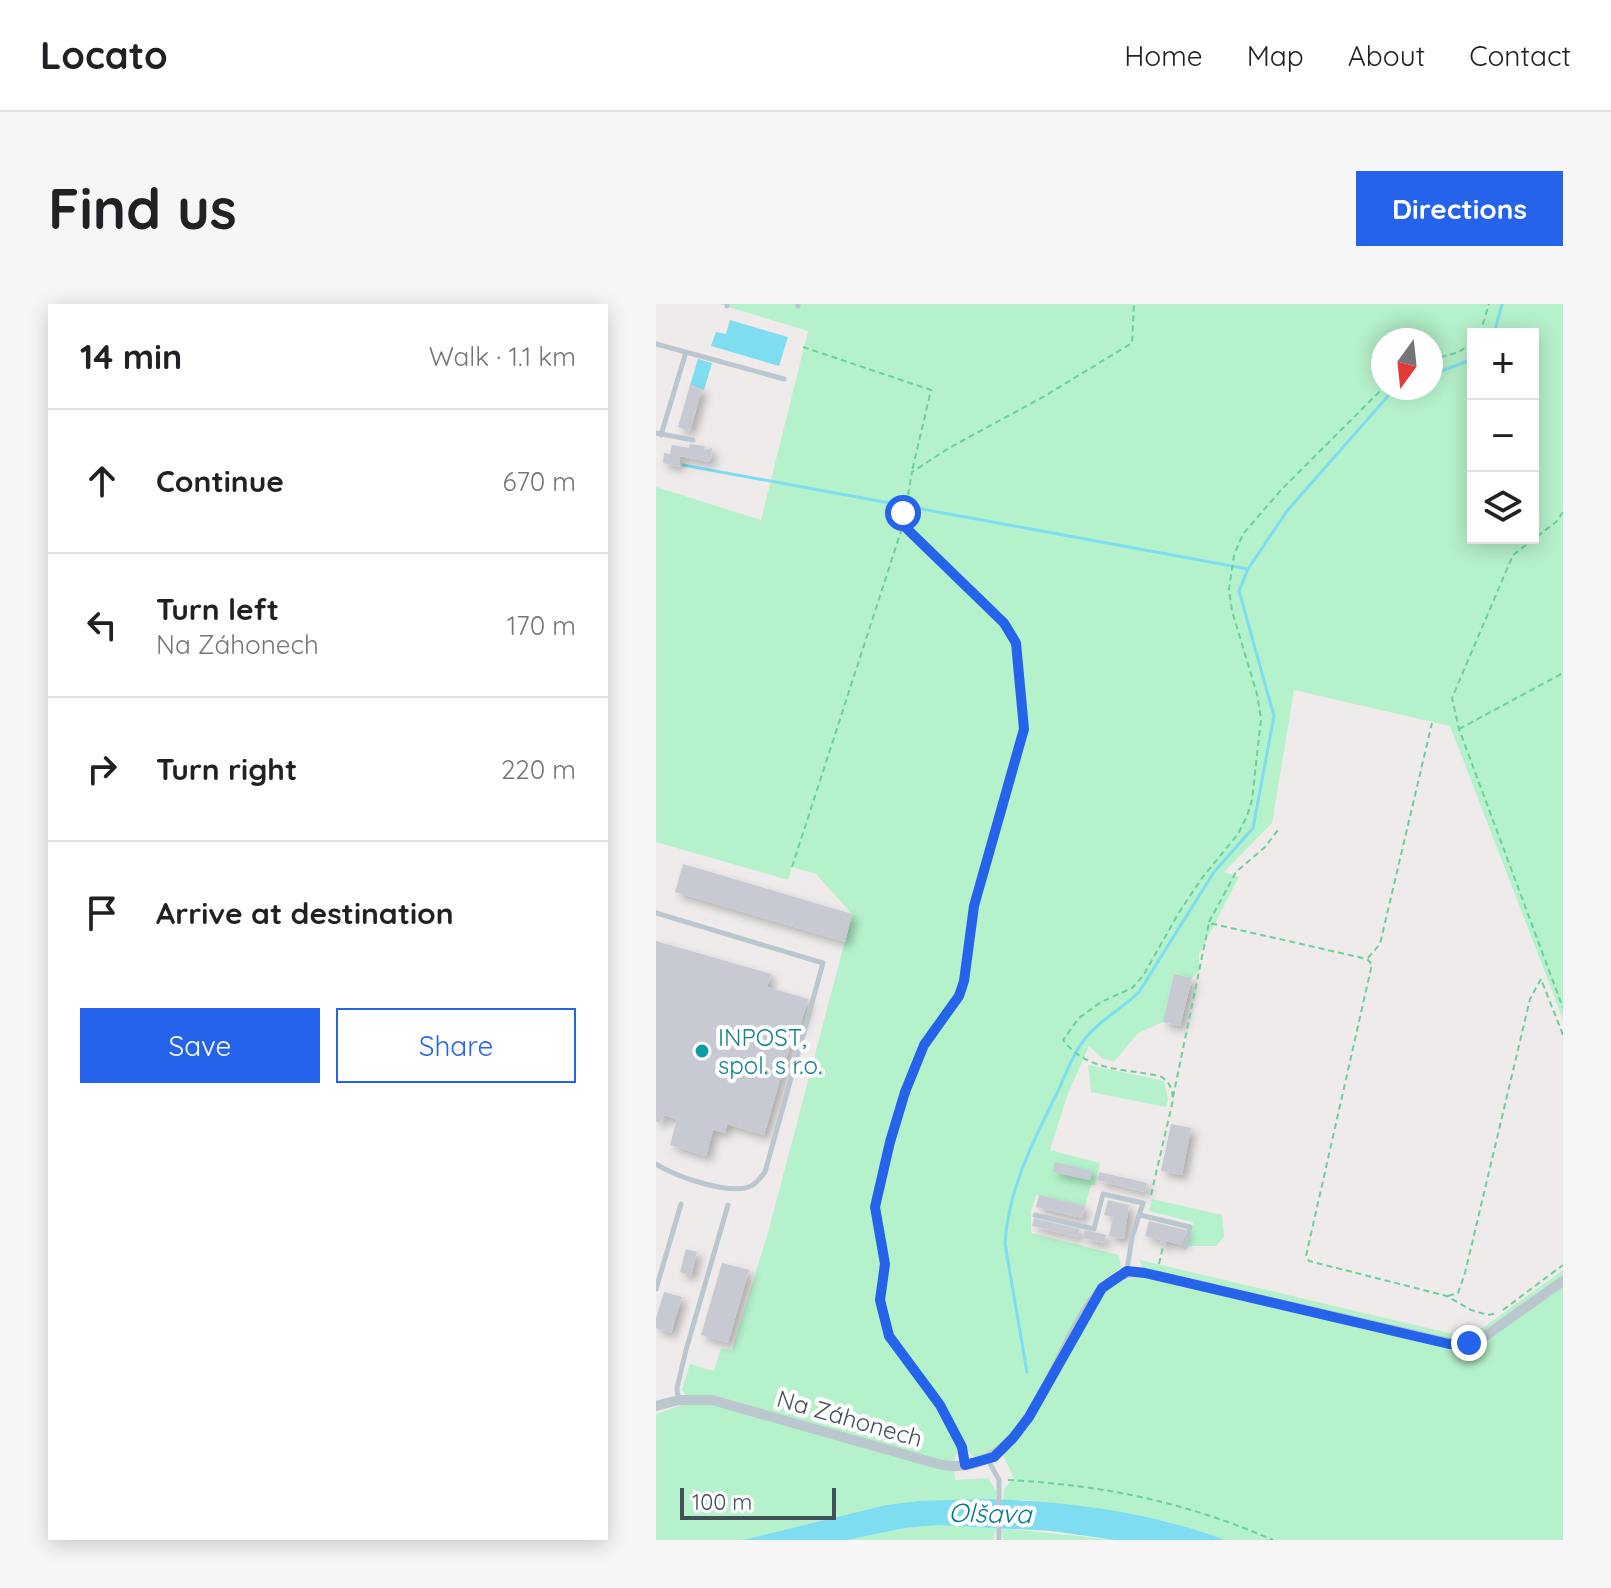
<!DOCTYPE html>
<meta charset="utf-8">
<style>
body{margin:0;font-family:Quicksand,sans-serif;background:#f6f6f6;color:#202124}
.controls{position:absolute;right:24px;top:24px;display:grid;overflow:hidden;border-radius:0px;box-shadow:0 4px 20px #0003}
.controls button{width:72px;height:72px;display:grid;place-items:center;padding:0;border:0;border-bottom:2px solid #e0e0e0;background:#fff;color:#202124;font:40px sans-serif}
.compass{position:absolute;left:715px;top:24px;width:72px;height:72px;border-radius:50%;background:#fff;box-shadow:0 4px 20px #0003;rotate:195deg}
.scale{position:absolute;left:24px;bottom:20px;width:156px;box-sizing:border-box;padding-left:8px;border:4px solid #43505a;border-top:0;font-size:22px;line-height:28px;white-space:nowrap;color:#43505a;-webkit-text-stroke:6px #fff;paint-order:stroke}
.stop{position:absolute;width:24px;height:24px;margin:-18px;border:6px solid #2563eb;border-radius:50%;background:#fff}
.stop.end{background:#2563eb;border-color:#fff;box-shadow:0 2px 8px #0008}
.list{margin:0;padding:0;list-style:none}
h2{display:flex;justify-content:space-between;align-items:center;height:104px;margin:0;padding:0 32px;font-size:34px}
h2 small{font-size:26px;font-weight:400;color:#757577}
.list li{display:grid;grid-template-columns:52px 1fr auto;gap:24px;align-items:center;box-sizing:border-box;height:144px;padding:0 32px;border-top:2px solid #e0e0e0}
.list b{display:block;font-size:30px;white-space:nowrap}
.list p{margin:0;font-size:26px;white-space:nowrap;color:#757577}
.list em{font-size:26px;font-style:normal;color:#757577}
.actions{display:flex;gap:16px;padding:24px 32px}
.actions a{flex:1;padding:18px 0;border:2px solid #2563eb;border-radius:0px;text-align:center;font-size:28px;color:#2563eb}
.actions .main{background:#2563eb;color:#fff}
.icon{flex:none;width:44px;height:44px;fill:none;stroke:currentColor;stroke-width:2;stroke-linecap:round;stroke-linejoin:round}
.map{position:relative;flex:none;width:907px;height:1236px;overflow:hidden;border-radius:0px}
header{display:flex;align-items:center;gap:48px;box-sizing:border-box;height:112px;padding:0 40px;background:#fff;border-bottom:2px solid #e0e0e0}
header strong{font-size:38px}
nav{display:flex;gap:44px;margin-inline-start:auto;font-size:28px}
.intro{display:flex;align-items:center;justify-content:space-between;box-sizing:border-box;height:192px;padding:0 48px}
h1{margin:0;font-size:56px}
.button{padding:20px 36px;border-radius:0px;background:#2563eb;color:#fff;font-size:28px;font-weight:700}
main{display:flex;gap:48px;padding:0 48px}
aside{flex:1;background:#fff;border-radius:0px;box-shadow:0 4px 20px #0003}
.map>svg:first-child{display:block}
.green{fill:#b5f1ca;fill-rule:evenodd}
.water{fill:#7fddf1}
.lines{fill:none;stroke-linecap:round;stroke-linejoin:round}
.stream{stroke:#7fddf1;stroke-width:3}
.building{fill:#c7cad2;filter:url(#shadow)}
.path{stroke:#6bd09b;stroke-width:2;stroke-dasharray:6 4;stroke-linecap:butt}
.service{stroke:#bbc7cf;stroke-width:5}
.minor{stroke:#bbc7cf;stroke-width:10}
.route{stroke:#2563eb;stroke-width:10}
.culture-dot{fill:#0f9aa8;stroke:#fff;stroke-width:3}
.labels{text-anchor:middle;dominant-baseline:central;stroke-width:8;stroke-linejoin:round;paint-order:stroke}
.culture-label{font-size:24px;fill:#0d838f;stroke:#fff;text-anchor:start}
.street-label{font-size:24px;fill:#43505a;stroke:#fff}
.water-label{font-size:26px;font-style:italic;fill:#057c95;stroke:#fff}
</style>
<header>
<strong>Locato</strong>
<nav><a>Home</a><a>Map</a><a>About</a><a>Contact</a></nav>
</header>
<div class="intro"><h1>Find us</h1><a class="button">Directions</a></div>
<main>
<aside>
<h2>14 min<small>Walk · 1.1 km</small></h2>
<ul class="list">
<li><svg class="icon" aria-label="ahead" viewBox="0 0 24 24"><path d="M12 20V5M6 11l6-6 6 6"/></svg><div><b>Continue</b></div><em>670 m</em></li>
<li><svg class="icon" aria-label="left" viewBox="0 0 24 24"><path d="M17 20v-9H6M10 6l-5 5 5 5"/></svg><div><b>Turn left</b><p>Na Záhonech</p></div><em>170 m</em></li>
<li><svg class="icon" aria-label="right" viewBox="0 0 24 24"><path d="M7 20v-9h11M14 6l5 5-5 5"/></svg><div><b>Turn right</b></div><em>220 m</em></li>
<li><svg class="icon" aria-label="arrive" viewBox="0 0 24 24"><path d="M6 21V4h12l-3 4 3 4H6"/></svg><div><b>Arrive at destination</b></div></li>
</ul>
<div class="actions"><a class="main">Save</a><a>Share</a></div>
</aside>
<div class="map">
<svg width="907" height="1236" viewBox="0 0 907 1236">
<defs>
<filter id="shadow"><feDropShadow dx="5" dy="5" stdDeviation="4" flood-color="#0004"/></filter>
</defs>
<rect width="100%" height="100%" fill="#efebeb"/>
<path class="green" d="M63 0H907V715L794 422 638 386 616 519 568 568 583 573 543 650V667L536 674 518 670 507 718 482 729 458 758 446 754 433 742 411 792 394 846 444 859 439 881H435L429 902 380 891 375 907V929L463 951 465 963 442 981 375 1100 349 1139 320 1155 307 1142C295 1152 298 1163 299 1176L332 1174 340 1187V1196L263 1197 230 1201 87 1236H0V1110L35 1098 26 1086 34 1060 58 1067 65 1044 76 1046 113 925 196 610 160 570 136 563 132 576 0 538V183L105 216 152 27ZM817 30H877V234H817ZM727 36H775V84H727Z
M432 761 508 777 512 795 510 803 435 788Z
M496 895 566 911 568 933 560 942H532L537 918 493 907Z
M484 956 797 1030 827 1024 907 966V972L820 1033 798 1037 486 965Z
M488 972 800 1044 816 1042 907 981V1236H569L510 1217 370 1196H347L348 1185 358 1174 347 1151 378 1111 447 990 460 978Z
M283 1221 341 1223 337 1236H191L249 1224Z
M346 1224 459 1236H347Z"/>
<path class="water" d="M74 16 132 33 123 62 55 42 60 28 70 30Z
M42 55 56 59 48 86 34 81Z
M327 1195C409 1197 492 1207 569 1236H459L396 1227 283 1221 249 1224 191 1236H87L230 1201 262 1197Z"/>
<g class="lines">
<path class="stream" d="M838 30 846 0
M775 71 817 55
M27 161 592 265
M371 1068 349 940C352 884 379 834 403 785 410 769 417 750 428 736 443 716 465 706 483 688L558 568 597 524 618 412 583 287 592 265 631 207 739 84"/>
</g>
<path class="building" d="M34 81 46 85 34 127 22 123Z
M34 140 49 142 48 146 56 144 55 155 53 158 24 152 23 163 7 159 8 149 14 150 16 141 33 144Z
M27 560 196 610 189 638 19 588Z
M0 637 115 670 111 683 152 695 144 723 140 721 108 831 71 820 69 829 57 826 50 852 14 841 21 815 7 811 5 819 0 818Z
M518 670 536 674 524 722 507 718Z
M515 820 535 824 526 871 505 867Z
M399 858 436 867 434 876 397 868Z
M443 868 491 879 489 888 441 876Z
M383 891 429 902 426 914 380 903Z
M452 896 473 901 468 935 453 932 457 913 448 911Z
M378 914 424 925 422 933 376 922Z
M493 917 530 926 526 941 510 937 509 942 504 941 505 936 489 932Z
M429 926 450 931 448 939 427 934Z
M30 945 41 948 35 972 24 968Z
M66 959 93 966 72 1039 45 1031Z
M8 988 26 993 15 1029 0 1024V1014Z"/>
<g class="lines">
<path class="path" d="M824 30 833 0
M147 43 275 86 256 167
M775 56 803 48 817 38
M907 208 900 218 857 251 796 394 803 425 907 704
M247 221 348 319 360 339 368 425 318 602 308 677 303 692 268 741 249 788 234 838 219 903 229 960 224 996 233 1032 284 1101 307 1148
M803 425 907 369
M136 563 247 221 256 168 293 144 387 93 476 39 478 0
M553 618 580 568 609 543 622 526
M712 654 724 640 776 419
M517 793 553 619 711 655 716 660 650 952 653 957 791 992 815 1006 832 1011 842 1009
M495 891 517 796C516 784 514 778 504 772 466 764 432 768 407 736L423 714 445 698 476 684 487 672 522 610 546 574 582 530 591 512 596 496 605 415 601 390 576 307 573 285 578 251 587 230 625 186 727 84
M503 960 507 942
M792 992 802 989 809 969 874 695 885 675 907 731
M847 1006 907 961
M352 1176C447 1181 530 1198 617 1236"/>
<path class="service" d="M71 2V0
M142 2V0
M0 40 128 75
M0 129 37 136
M5 131 30 48
M0 609 167 659 109 868C104 874 101 879 95 882 74 892 19 872 0 860
M379 911 438 925 447 890 487 899 476 933 471 967
M484 911 534 923 529 943
M0 985 25 900
M22 1095 21 1084 30 1046 72 901
M332 1156 343 1176V1236"/>
<path class="minor" d="M0 1102 23 1096H56L282 1160C398 1187 405 952 489 969L799 1040 825 1035 907 977"/>
</g>
<g class="lines">
<path class="route" d="M247 209V221L348 319 360 339 368 425 318 602 308 677 303 692 268 741 249 788 234 838 219 903 229 960 224 996 233 1032 284 1101 306 1143 309 1161 338 1153 357 1134 373 1113 446 984 471 967 489 969 793 1040 813 1039"/>
</g>
<circle class="culture-dot" cx="46" cy="747" r="8"/>
<g class="labels">
<g class="culture-label">
<text x="62" y="733">INPOST,<tspan x="62" dy="28">spol. s r.o.</tspan></text>
</g>
<g class="street-label">
<text transform="translate(194 1114) rotate(16)">Na Záhonech</text>
</g>
<g class="water-label">
<text transform="translate(334 1209) rotate(1)">Olšava</text>
</g>
</g>
</svg>
<div class="controls">
<button>+</button>
<button>−</button>
<button><svg class="icon" aria-label="layers" viewBox="0 0 24 24"><path d="M12 4l9 5-9 5-9-5zM3 14l9 5 9-5"/></svg></button>
</div>
<svg class="compass" viewBox="-18 -18 36 36"><path d="M0-13l5 13h-10z" fill="#e53935"/><path d="M0 13l5-13h-10z" fill="#757577"/></svg>
<div class="scale">100 m</div>
<div class="stop" style="left:247px;top:209px"></div>
<div class="stop end" style="left:813px;top:1039px"></div>
</div>
</main>
